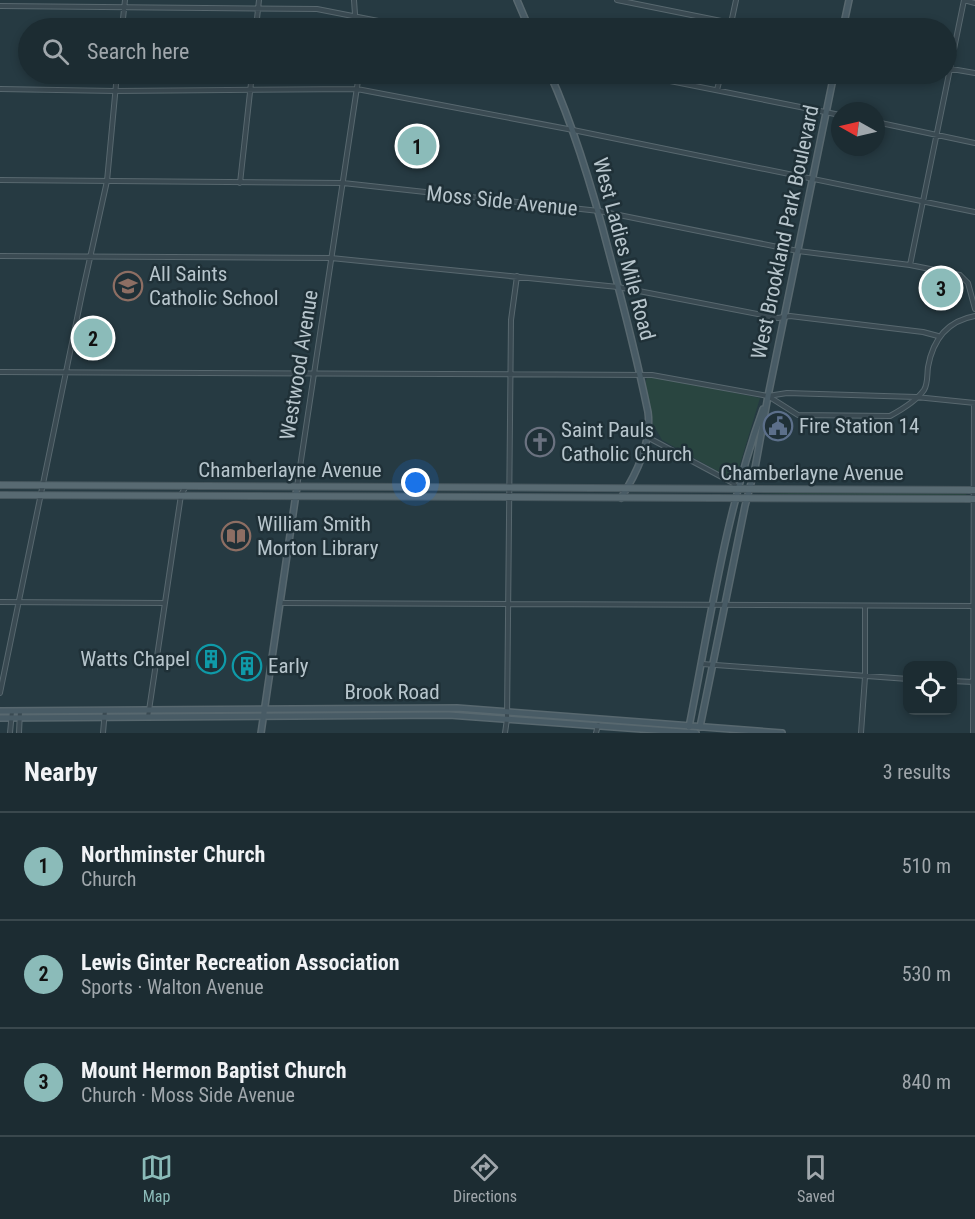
<!DOCTYPE html>
<meta charset="utf-8">
<style>
body{margin:0;font-family:"Roboto Condensed",sans-serif;background:#25343a;color:#f1f3f6}
.controls{position:absolute;right:18px;bottom:18px;display:grid;overflow:hidden;border-radius:12px;box-shadow:0 3px 9px #0003}
.controls button{width:54px;height:54px;display:grid;place-items:center;padding:0;border:0;border-bottom:2px solid #3a484d;background:#1c2c32;color:#f1f3f6;font:30px sans-serif}
.compass{position:absolute;left:831px;top:102px;width:54px;height:54px;border-radius:50%;background:#1c2c32;box-shadow:0 3px 9px #0003;rotate:278deg}
.you{position:absolute;left:416px;top:483px;width:21px;height:21px;margin:-15px;border:4px solid #fff;border-radius:50%;background:#1a73e8;box-shadow:0 0 0 9px #1a73e833}
.badge{display:grid;place-items:center;width:39px;height:39px;border-radius:50%;background:#8bbbb9;color:#111;font-size:20px;font-weight:700}
.pin{position:absolute;translate:-50% -50%;border:3px solid #fff;box-shadow:0 2px 6px #0006}
.list{margin:0;padding:0;list-style:none}
h2{display:flex;justify-content:space-between;align-items:center;height:78px;margin:0;padding:0 24px;font-size:26px}
h2 small{font-size:20px;font-weight:400;color:#a0a7ac}
.list li{display:grid;grid-template-columns:39px 1fr auto;gap:18px;align-items:center;box-sizing:border-box;height:108px;padding:0 24px;border-top:2px solid #3a484d}
.list b{display:block;font-size:22px;white-space:nowrap}
.list p{margin:0;font-size:20px;white-space:nowrap;color:#a0a7ac}
.list em{font-size:20px;font-style:normal;color:#a0a7ac}
.icon{flex:none;width:33px;height:33px;fill:none;stroke:currentColor;stroke-width:2;stroke-linecap:round;stroke-linejoin:round}
.map{position:relative;flex:none;width:975px;height:733px;overflow:hidden}
.search{position:absolute;background:#1c2c32;box-shadow:0 3px 9px #0003;left:18px;right:18px;top:18px;height:66px;display:flex;align-items:center;gap:15px;box-sizing:border-box;padding:0 21px;border-radius:33px;color:#a0a7ac;font-size:22px}
.sheet{height:402px;background:#1c2c32}
nav{display:flex;justify-content:space-around;align-items:center;box-sizing:border-box;height:84px;border-top:2px solid #3a484d;background:#1c2c32;font-size:16px;color:#a0a7ac}
nav a{display:grid;justify-items:center;gap:3px}
nav .on{color:#8bbbb9}
.map>svg:first-child{display:block}
.green{fill:#294540}
.lines{fill:none;stroke-linecap:round;stroke-linejoin:round}
.street-casing{stroke:#58686f;stroke-width:6}
.secondary-casing{stroke:#58686f;stroke-width:8}
.primary-casing{stroke:#47575e;stroke-width:8}
.street{stroke:#3a4a52;stroke-width:4}
.secondary{stroke:#485b65;stroke-width:5}
.primary{stroke:#586a72;stroke-width:6}
.labels{text-anchor:middle;dominant-baseline:central;stroke-width:5;stroke-linejoin:round;paint-order:stroke}
.street-label{font-size:21px;fill:#b7c5cc;stroke:#1f3037}
.poi-label{font-size:21px;fill:#b7c5cc;stroke:#1f3037;text-anchor:start}
</style>
<div class="map">
<svg width="975" height="733" viewBox="0 0 975 733">
<rect width="100%" height="100%" fill="#263a42"/>
<path class="green" d="M647 377 661 378 760 398 735 481 662 440 653 424 645 384Z
M826 492 965 493 968 496 756 494Z"/>
<g class="lines">
<g class="street-casing">
<path id="street" d="M354 0 356 28
M617 0 756 28
M964 0 975 3
M0 6 317 9 414 28
M122 28 125 0
M256 28 259 0
M730 28 736 0
M946 68 975 73
M635 74 840 115
M0 89 115 91 357 89 573 130 975 212
M717 90 721 74
M876 122 975 143
M0 180 343 183 599 211 798 251 910 265 960 275 968 283 975 309
M240 183 252 74
M0 256 331 258 618 287 778 318 790 316 923 332 938 336
M910 265 964 0
M0 372 652 375 768 396 787 393 916 397 975 403
M768 396 798 415 890 416C901 410 917 400 924 390 928 384 927 374 928 367 933 339 947 321 975 316
M649 438 733 483 738 488
M297 487 359 74
M0 602 165 603
M281 603 975 606
M702 664 908 679
M952 681 974 682
M0 693 82 294 107 181 117 74
M148 717 181 495 186 486
M10 733 12 711
M19 733 20 711
M103 733 105 710
M505 733 507 719 511 320 517 276
M596 733 598 725
M861 733 865 677V606
M973 733 974 403"/>
</g>
<g class="secondary-casing">
<path id="secondary" d="M517 0 529 28
M843 28 849 0
M550 74C576 132 594 194 610 256 624 308 637 359 648 412 652 442 637 473 621 498
M0 711 457 708 782 733
M0 718 449 715 696 733
M689 727C710 621 726 511 763 409
M700 727 745 506 755 468 768 396 834 74
M261 733 297 487"/>
</g>
<g class="primary-casing">
<path id="primary" d="M0 485 975 490
M0 495 975 499"/>
</g>
<use href="#street" class="street"/>
<use href="#secondary" class="secondary"/>
<use href="#primary" class="primary"/>
</g>
<defs>
<g id="school-ring" transform="scale(1.5)"><circle r="9.5" fill="#1f3037" stroke="#8d6e63" stroke-width="1.5"/><path d="M0-5L7-2L0 1L-7-2ZM-4 1L0 2.5L4 1V4Q0 6-4 4Z" fill="#8d6e63"/></g>
<g id="civic-ring" transform="scale(1.5)"><circle r="9.5" fill="#1f3037" stroke="#5c6f8a" stroke-width="1.5"/><path d="M-.6-6.5H3V-4.5H.6V-3L4-1V1h2V6H-6V1h2V-1L-.6-3ZM-1.2 2.5V6h2.4V2.5Z" fill="#5c6f8a"/></g>
<g id="church-ring" transform="scale(1.5)"><circle r="9.5" fill="#1f3037" stroke="#6b7280" stroke-width="1.5"/><path d="M-1.2-6h2.4v3.5h3.3v2.4h-3.3V6h-2.4V-.1h-3.3v-2.4h3.3Z" fill="#6b7280"/></g>
<g id="library-ring" transform="scale(1.5)"><circle r="9.5" fill="#1f3037" stroke="#8d6e63" stroke-width="1.5"/><path d="M-6-4Q-3-5.5-.7-3.5V5Q-3 3-6 4ZM6-4Q3-5.5 .7-3.5V5Q3 3 6 4Z" fill="#8d6e63"/></g>
<g id="building-ring" transform="scale(1.5)"><circle r="9.5" fill="#1f3037" stroke="#0f9aa8" stroke-width="1.5"/><path d="M-4-6H4V6H1V3H-1V6H-4ZM-2.5-4.3h1.7v1.8h-1.7ZM.8-4.3h1.7v1.8H.8ZM-2.5-1h1.7V.8h-1.7ZM.8-1h1.7V.8H.8Z" fill="#0f9aa8"/></g>
</defs>
<g fill-rule="evenodd">
<use href="#school-ring" x="128" y="286"/>
<use href="#civic-ring" x="778" y="426"/>
<use href="#church-ring" x="540" y="442"/>
<use href="#library-ring" x="236" y="536"/>
<use href="#building-ring" x="211" y="659"/>
<use href="#building-ring" x="247" y="666"/>
</g>
<g class="labels">
<g class="street-label">
<text transform="translate(502 201) rotate(6)">Moss Side Avenue</text>
<text transform="translate(785 232) rotate(-78)">West Brookland Park Boulevard</text>
<text transform="translate(624 249) rotate(75)">West Ladies Mile Road</text>
<text transform="translate(299 365) rotate(-81)">Westwood Avenue</text>
<text x="290" y="470">Chamberlayne Avenue</text>
<text x="812" y="473">Chamberlayne Avenue</text>
<text x="392" y="692">Brook Road</text>
</g>
<g class="poi-label">
<text x="149" y="274">All Saints<tspan x="149" dy="24">Catholic School</tspan></text>
<text x="799" y="426">Fire Station 14</text>
<text x="561" y="430">Saint Pauls<tspan x="561" dy="24">Catholic Church</tspan></text>
<text x="257" y="524">William Smith<tspan x="257" dy="24">Morton Library</tspan></text>
<text x="190" y="659" text-anchor="end">Watts Chapel</text>
<text x="268" y="666">Early</text>
</g>
</g>
</svg>
<div class="controls">
<button><svg class="icon" aria-label="locate" viewBox="0 0 24 24"><circle cx="12" cy="12" r="6"/><path d="M12 2v4M12 18v4M2 12h4M18 12h4"/></svg></button>
</div>
<svg class="compass" viewBox="-18 -18 36 36"><path d="M0-13l5 13h-10z" fill="#e53935"/><path d="M0 13l5-13h-10z" fill="#a0a7ac"/></svg>
<div class="you"></div>
<div class="pin badge" style="left:417px;top:146px">1</div>
<div class="pin badge" style="left:93px;top:338px">2</div>
<div class="pin badge" style="left:941px;top:288px">3</div>
<div class="search"><svg class="icon" aria-label="search" viewBox="0 0 24 24"><circle cx="10" cy="10" r="6"/><path d="M15 15l6 6"/></svg>Search here</div>
</div>
<section class="sheet">
<h2>Nearby<small>3 results</small></h2>
<ul class="list">
<li><span class="badge">1</span><div><b>Northminster Church</b><p>Church</p></div><em>510 m</em></li>
<li><span class="badge">2</span><div><b>Lewis Ginter Recreation Association</b><p>Sports · Walton Avenue</p></div><em>530 m</em></li>
<li><span class="badge">3</span><div><b>Mount Hermon Baptist Church</b><p>Church · Moss Side Avenue</p></div><em>840 m</em></li>
</ul>
</section>
<nav>
<a class="on"><svg class="icon" aria-label="map" viewBox="0 0 24 24"><path d="M3 6l6-2 6 2 6-2v14l-6 2-6-2-6 2zM9 4v14M15 6v14"/></svg>Map</a>
<a><svg class="icon" aria-label="directions" viewBox="0 0 24 24"><path d="M12 3l9 9-9 9-9-9zM9 14v-3h6M13 9l2 2-2 2"/></svg>Directions</a>
<a><svg class="icon" aria-label="saved" viewBox="0 0 24 24"><path d="M7 4h10v16l-5-4-5 4z"/></svg>Saved</a>
</nav>
